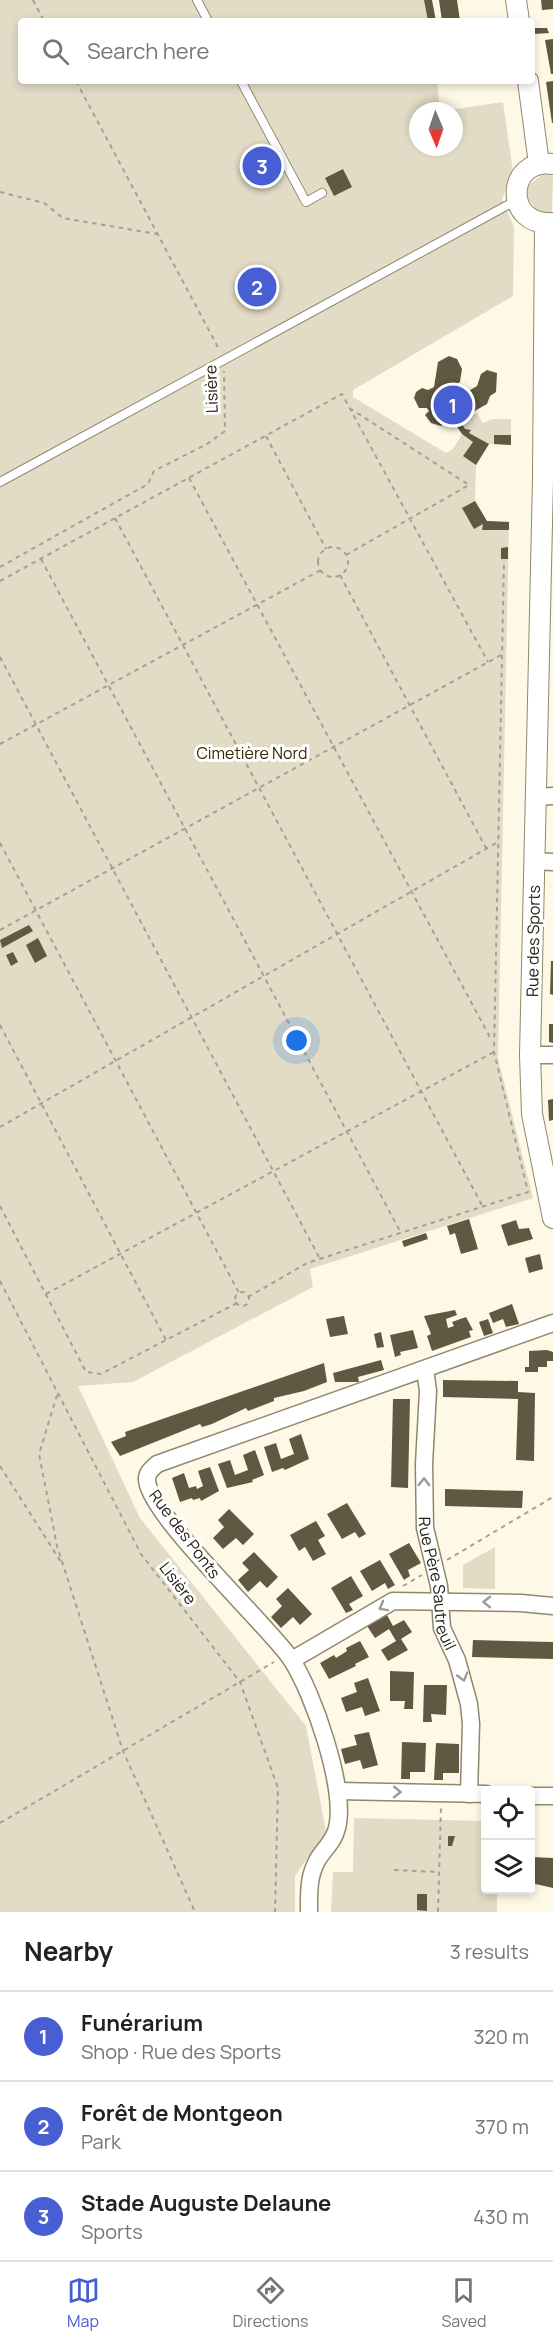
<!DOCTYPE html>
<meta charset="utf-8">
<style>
body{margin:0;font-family:Manrope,sans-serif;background:#f2f2f2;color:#222}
.controls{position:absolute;right:18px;bottom:18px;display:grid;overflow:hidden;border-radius:6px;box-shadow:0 3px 9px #0003}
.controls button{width:54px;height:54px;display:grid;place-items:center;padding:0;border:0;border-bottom:2px solid #e0e0e0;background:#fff;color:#222;font:30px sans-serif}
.compass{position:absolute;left:409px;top:102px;width:54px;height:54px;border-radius:50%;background:#fff;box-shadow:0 3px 9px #0003;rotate:178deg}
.you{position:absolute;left:297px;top:1041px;width:21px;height:21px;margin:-15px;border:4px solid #fff;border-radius:50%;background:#1a73e8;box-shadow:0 0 0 9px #1a73e833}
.badge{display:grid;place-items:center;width:39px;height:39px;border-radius:50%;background:#485fd3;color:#fff;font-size:20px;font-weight:700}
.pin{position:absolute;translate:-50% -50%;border:3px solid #fff;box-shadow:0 2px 6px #0006}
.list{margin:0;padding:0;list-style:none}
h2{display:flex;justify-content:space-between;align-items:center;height:78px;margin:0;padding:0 24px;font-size:26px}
h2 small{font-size:20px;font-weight:400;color:#767676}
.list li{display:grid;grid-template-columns:39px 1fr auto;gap:18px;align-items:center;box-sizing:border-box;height:90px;padding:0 24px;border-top:2px solid #e0e0e0}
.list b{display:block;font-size:22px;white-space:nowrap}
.list p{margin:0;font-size:20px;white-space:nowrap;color:#767676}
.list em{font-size:20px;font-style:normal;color:#767676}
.icon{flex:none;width:33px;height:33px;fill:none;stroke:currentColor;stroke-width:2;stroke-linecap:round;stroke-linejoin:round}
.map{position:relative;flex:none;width:553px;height:1912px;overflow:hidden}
.search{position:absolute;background:#fff;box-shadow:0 3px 9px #0003;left:18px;right:18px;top:18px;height:66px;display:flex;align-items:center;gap:15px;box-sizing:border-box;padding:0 21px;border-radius:6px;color:#767676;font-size:22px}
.sheet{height:348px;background:#fff}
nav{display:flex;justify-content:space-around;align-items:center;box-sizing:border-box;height:84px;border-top:2px solid #e0e0e0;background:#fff;font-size:16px;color:#767676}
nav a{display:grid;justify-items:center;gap:3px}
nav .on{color:#485fd3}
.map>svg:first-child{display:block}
.green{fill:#e2dbc6}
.building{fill:#605840}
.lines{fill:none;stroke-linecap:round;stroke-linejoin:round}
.service-casing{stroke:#90876e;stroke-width:10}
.minor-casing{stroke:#90876e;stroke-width:19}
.tertiary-casing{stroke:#90876e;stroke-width:22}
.path{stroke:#a5a192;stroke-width:2;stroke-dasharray:4.5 4.5;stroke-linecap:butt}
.service{stroke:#fff;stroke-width:8}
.minor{stroke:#fff;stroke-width:16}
.tertiary{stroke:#fff;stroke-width:20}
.oneway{stroke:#9c9b96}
.labels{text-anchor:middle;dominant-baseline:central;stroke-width:6;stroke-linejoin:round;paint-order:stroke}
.street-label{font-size:16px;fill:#232016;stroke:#fff}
.park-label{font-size:16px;fill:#352901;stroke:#fff}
</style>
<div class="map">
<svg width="553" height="1912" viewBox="0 0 553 1912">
<rect width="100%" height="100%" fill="#fef8e7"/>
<path class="green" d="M0 0H424L428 21H21V81H437L440 111H418V147H454V111H442L503 102 513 172 502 199 514 227 513 296 353 390V397L446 453 453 449 462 434 456 425 477 413 483 423 493 419H511V445L489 444 476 465 475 500 487 521 509 522 498 1058 533 1198 310 1269 313 1287 133 1382 78 1386 140 1518 306 1726 326 1831 295 1876V1912H0Z
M543 174 553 176 552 213H539L527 198 528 186Z
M495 1547V1589L463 1588V1565Z
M354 1818 485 1821 486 1890H497V1912H331L333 1872H353Z"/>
<path class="building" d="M424 0H432L436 21H428Z
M439 0H457L460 21H442Z
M541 0H553V9L542 10Z
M534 28H547L549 33 534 34Z
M553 39V74H551L545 40Z
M553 81V123H552L546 82Z
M343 169 352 187 334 196 325 178Z
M449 356 457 359 462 369 460 382 455 385 460 396 477 386 481 374 487 370 497 373 496 392 490 396 487 404 471 413 465 412 461 422 465 429 471 430 469 433 489 444 476 465 463 456 473 442 462 434 456 425 447 422 441 426 431 423 425 415 429 411 427 408H419L414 398 416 392 422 388 428 390 434 387 438 362Z
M494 435H511V445L494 444Z
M475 501 487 521 509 522V530H482L483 524 474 529 462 508Z
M508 547V559H501V548Z
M29 925 33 931 2 948 0 940Z
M38 938 47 956 35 963 26 945Z
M13 952 18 962 11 966 6 955Z
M551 961H553V995L550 994Z
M549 1024H553V1043L549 1042Z
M553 1099V1120L549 1121 548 1100Z
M469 1219 478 1249 461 1254 455 1233 450 1235 447 1226Z
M516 1220 519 1229 529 1228 533 1239 508 1246 501 1225Z
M426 1233 428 1239 404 1247 402 1241Z
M540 1254 543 1269 529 1273 525 1258Z
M512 1304 519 1324 506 1327 503 1319 493 1323 489 1313Z
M455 1310 457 1315 446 1319 448 1328 454 1326 452 1322 466 1317 473 1330 469 1331 471 1337 432 1351 427 1336 431 1334 424 1316Z
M344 1316 348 1334 330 1337 326 1319Z
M488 1319 493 1333 484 1336 479 1322Z
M413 1330 418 1348 400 1352 401 1355 395 1357 390 1335Z
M381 1332 384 1347 377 1348 374 1334Z
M547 1350 553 1352V1361H547V1367H538V1372H525V1367H529V1351Z
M381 1360 384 1370 358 1377 359 1382H335L333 1373Z
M324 1363 327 1382 304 1391 274 1398V1401L248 1411 246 1408 212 1424 202 1427 200 1424 120 1456 111 1442 126 1436 125 1432Z
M443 1380 518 1381V1392L535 1393 534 1461 516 1460 518 1399 443 1397Z
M393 1399H410L408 1488 391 1487Z
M301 1434 309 1459 285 1470 283 1468 272 1472 264 1447 276 1443 281 1459 294 1454 289 1439Z
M255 1450 264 1475 252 1480 253 1482 227 1488 218 1464 230 1460 235 1475 248 1470 243 1455Z
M210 1467 219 1491 201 1501 200 1498 193 1500 192 1498 180 1502 172 1478 184 1473 189 1488 196 1486 197 1489 203 1486 198 1471Z
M445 1489 523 1491 522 1508 445 1506Z
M347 1503 366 1534 359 1538 355 1532 342 1539 327 1514Z
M229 1509 254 1534 243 1545 236 1538 223 1549 213 1538 224 1527 218 1520Z
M316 1521 325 1536 318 1540 326 1554 313 1561 305 1547 299 1551 290 1535Z
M409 1543 421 1563 408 1570 410 1576 404 1580 389 1554Z
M254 1552 278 1577 267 1588 260 1581 248 1592 238 1580 249 1570 242 1563Z
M380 1560 395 1585 388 1589 385 1583 372 1591 360 1571Z
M351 1576 363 1596 349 1604 353 1610 346 1613 331 1588Z
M288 1588 312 1614 300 1625 293 1617 281 1628 271 1617 282 1606 276 1599Z
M387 1615 393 1626 404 1620 412 1632 401 1639 408 1650 388 1661 381 1650 396 1641 389 1629 375 1638 367 1626Z
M473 1640 553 1642V1659L472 1657Z
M360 1641 369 1657 355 1664 356 1666 329 1679 320 1663 334 1655 336 1658 347 1651 346 1648Z
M390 1671 414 1672 413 1709H404L405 1701H390Z
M368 1678 380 1711 365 1716 362 1707 346 1712 341 1698 357 1692 354 1683Z
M424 1685H447L446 1715 431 1714 432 1722H423Z
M369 1732 378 1765 363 1769 360 1760 345 1764 341 1749 357 1745 354 1735Z
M402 1742 426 1743 425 1772H410V1779H401Z
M436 1743 459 1744V1773H443V1780H434Z
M448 1836H455L452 1846H448Z
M531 1857 553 1858V1888L531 1883Z
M417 1894H427V1911L417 1910Z"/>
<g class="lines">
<g class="service-casing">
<path id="service" d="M197 0 208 21
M241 81 306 202 322 193
M0 482 517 200"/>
</g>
<g class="minor-casing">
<g id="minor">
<path d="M536 797 553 796"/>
<path d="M535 861 553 862"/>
<path d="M530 1055H553"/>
<path id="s1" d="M425 1369 428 1391 424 1464 425 1528 439 1586 442 1628 457 1660 469 1704 471 1724 469 1794"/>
<path d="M292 1660 393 1601 521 1603 553 1606"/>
<path d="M338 1791 486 1794"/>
<path d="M530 1796H553"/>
<path d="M309 1912C309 1893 308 1876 318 1859 325 1848 334 1841 337 1828 347 1790 313 1692 291 1659 268 1625 146 1512 147 1479 147 1472 152 1469 157 1464L553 1323"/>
</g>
</g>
<g class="tertiary-casing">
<path id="tertiary" d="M516 0 519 21
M528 81 539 164
M553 164C506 157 503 227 553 223
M545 223 543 479 530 1055 532 1114 553 1218"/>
</g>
<path class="path" d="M33 0 44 21
M76 81 220 351
M0 192 44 203 63 218 157 234
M266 436 326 549
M189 478 492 1041
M115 518 483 1207
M318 562a15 15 0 1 1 30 0a15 15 0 1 1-30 0Z
M346 555 469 485 351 409
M41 559 401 1233
M0 567 148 484 154 471 207 444 225 431 224 371
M340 575 486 848
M0 581 342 394 488 662
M0 657 320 1259
M0 744 321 570
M0 843 239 1293
M0 930 503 654
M0 1025 166 1340
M0 1127 498 842
M0 1206 86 1372 101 1374 237 1303
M0 1281 141 1554 240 1682 278 1788 275 1912
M235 1299a7 7 0 1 1 14 0a7 7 0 1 1-14 0Z
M46 1294 494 1052
M248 1297 307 1263 528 1192 494 1052 504 560
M57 1395 39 1454 57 1546 123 1751 195 1912
M0 1466 61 1562
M447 1560 553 1497
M403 1586 422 1575
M0 1823 274 1662
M394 1870 439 1872
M438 1912 441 1807"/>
<use href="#service" class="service"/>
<use href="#minor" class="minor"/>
<use href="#tertiary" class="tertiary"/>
</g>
<defs><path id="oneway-chevron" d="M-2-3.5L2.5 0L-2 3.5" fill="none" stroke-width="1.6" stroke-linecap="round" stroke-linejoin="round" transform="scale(1.5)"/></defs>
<g class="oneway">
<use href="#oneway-chevron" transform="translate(424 1482) rotate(-89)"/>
<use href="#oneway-chevron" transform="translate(487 1602) rotate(-179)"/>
<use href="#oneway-chevron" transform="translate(383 1607) rotate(151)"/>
<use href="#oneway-chevron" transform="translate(463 1677) rotate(74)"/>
<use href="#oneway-chevron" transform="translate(397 1792) rotate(1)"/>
</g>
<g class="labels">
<g class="street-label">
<text transform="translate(211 389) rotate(-92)">Lisière</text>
<text transform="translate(533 941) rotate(-89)">Rue des Sports</text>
<text transform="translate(185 1534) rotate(53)">Rue des Ponts</text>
<text stroke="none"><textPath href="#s1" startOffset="216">Rue Père Sautreuil</textPath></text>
<text transform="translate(178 1583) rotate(52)">Lisière</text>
</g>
<g class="park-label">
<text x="252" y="753">Cimetière Nord</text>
</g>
</g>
</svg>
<div class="controls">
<button><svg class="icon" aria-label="locate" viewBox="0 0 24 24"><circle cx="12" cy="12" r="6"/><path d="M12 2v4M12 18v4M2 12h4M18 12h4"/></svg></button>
<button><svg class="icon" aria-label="layers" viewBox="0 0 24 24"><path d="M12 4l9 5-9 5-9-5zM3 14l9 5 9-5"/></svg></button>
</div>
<svg class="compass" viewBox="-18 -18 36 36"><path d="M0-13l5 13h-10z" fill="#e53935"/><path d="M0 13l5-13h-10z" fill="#767676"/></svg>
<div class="you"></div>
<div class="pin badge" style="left:453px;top:405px">1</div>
<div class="pin badge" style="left:257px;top:287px">2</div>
<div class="pin badge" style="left:262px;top:166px">3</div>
<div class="search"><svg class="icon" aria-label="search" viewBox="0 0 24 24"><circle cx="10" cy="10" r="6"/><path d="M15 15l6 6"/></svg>Search here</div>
</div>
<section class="sheet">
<h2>Nearby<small>3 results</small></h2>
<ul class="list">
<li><span class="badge">1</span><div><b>Funérarium</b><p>Shop · Rue des Sports</p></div><em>320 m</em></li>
<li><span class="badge">2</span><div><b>Forêt de Montgeon</b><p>Park</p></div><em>370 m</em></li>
<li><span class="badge">3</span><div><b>Stade Auguste Delaune</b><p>Sports</p></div><em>430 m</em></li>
</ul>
</section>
<nav>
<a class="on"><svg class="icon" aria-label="map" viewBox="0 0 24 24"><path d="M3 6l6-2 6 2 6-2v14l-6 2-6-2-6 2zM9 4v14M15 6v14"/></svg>Map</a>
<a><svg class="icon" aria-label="directions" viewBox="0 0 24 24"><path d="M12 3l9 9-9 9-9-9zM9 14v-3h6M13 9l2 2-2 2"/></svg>Directions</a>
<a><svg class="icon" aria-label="saved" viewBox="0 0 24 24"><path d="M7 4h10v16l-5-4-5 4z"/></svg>Saved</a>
</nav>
